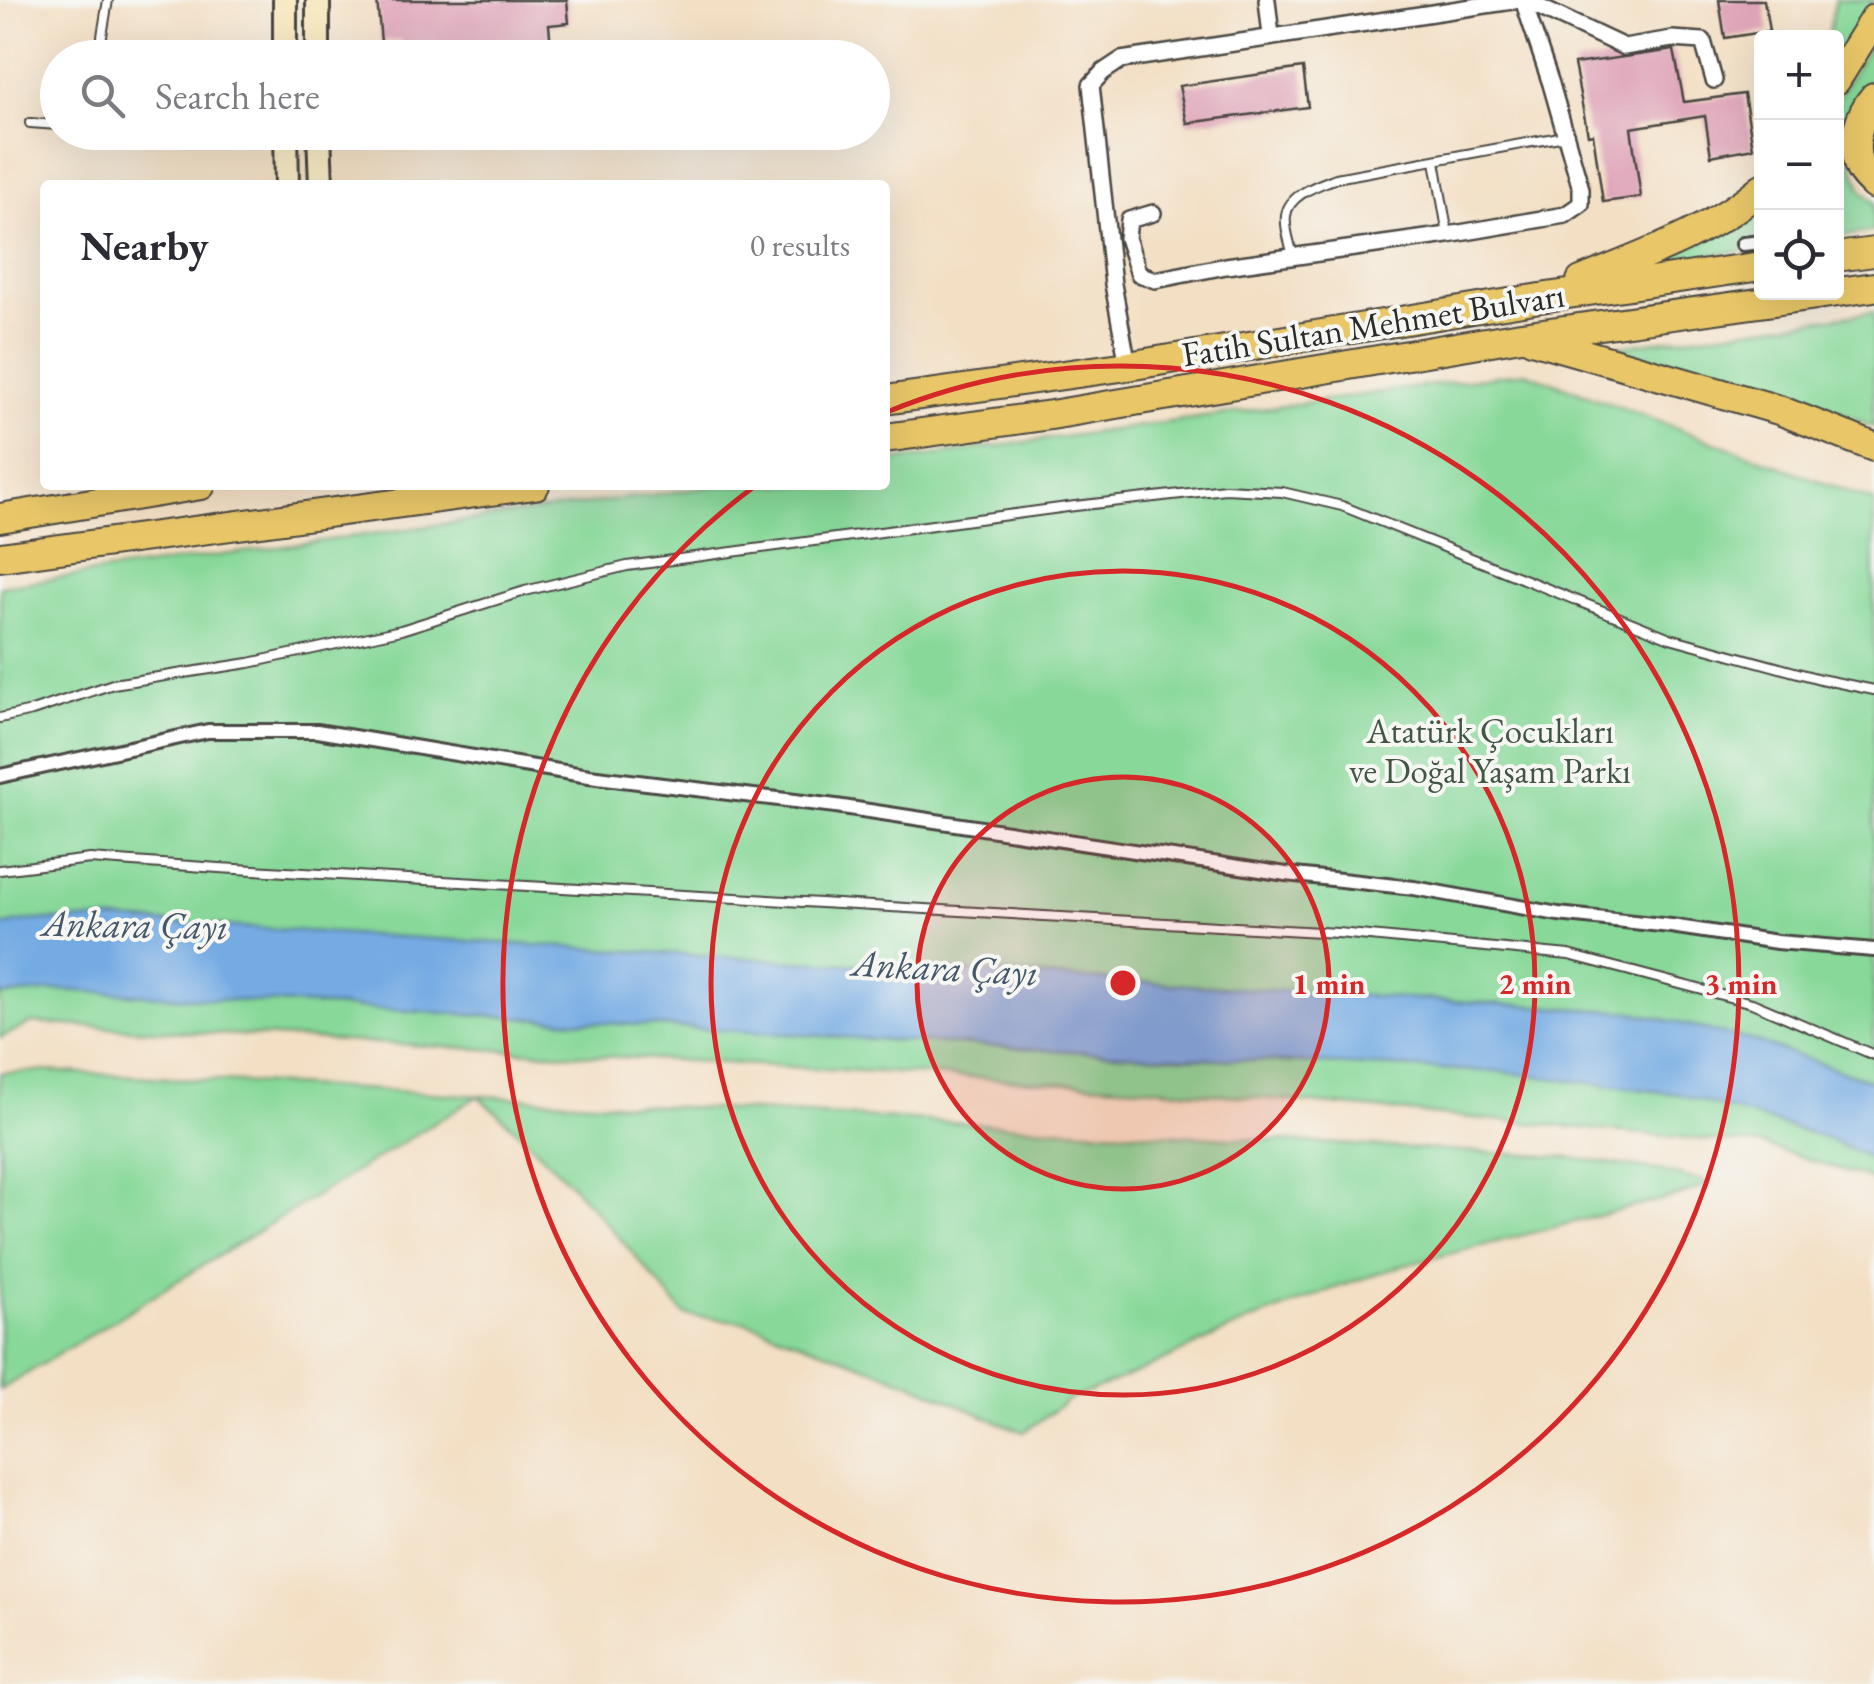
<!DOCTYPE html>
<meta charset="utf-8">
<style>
body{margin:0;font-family:"EB Garamond",serif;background:#f7f7f7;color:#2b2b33}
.controls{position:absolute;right:30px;top:30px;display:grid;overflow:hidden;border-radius:10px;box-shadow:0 10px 40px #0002}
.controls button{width:90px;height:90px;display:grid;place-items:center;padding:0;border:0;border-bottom:2px solid #e1e1e2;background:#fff;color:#2b2b33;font:50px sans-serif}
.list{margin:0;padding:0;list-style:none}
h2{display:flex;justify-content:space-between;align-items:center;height:130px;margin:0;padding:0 40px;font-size:42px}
h2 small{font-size:32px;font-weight:400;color:#7c7c81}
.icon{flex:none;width:55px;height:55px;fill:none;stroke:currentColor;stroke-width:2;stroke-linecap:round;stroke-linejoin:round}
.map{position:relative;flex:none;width:1874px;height:1684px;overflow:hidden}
.search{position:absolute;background:#fff;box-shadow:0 10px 40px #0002;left:40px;top:40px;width:850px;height:110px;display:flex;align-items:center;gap:25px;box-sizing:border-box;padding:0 35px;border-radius:55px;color:#7c7c81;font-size:38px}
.panel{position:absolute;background:#fff;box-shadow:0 10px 40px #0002;left:40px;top:180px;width:850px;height:310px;border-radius:10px}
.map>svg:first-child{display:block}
.green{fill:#87d899;stroke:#598262;stroke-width:2.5}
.water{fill:#75abe3;stroke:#506b87;stroke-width:2.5}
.building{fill:#dea1b6}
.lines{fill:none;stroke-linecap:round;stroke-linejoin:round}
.service-casing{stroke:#494642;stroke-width:12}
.pedestrian-casing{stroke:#494642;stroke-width:18}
.minor-casing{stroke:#494642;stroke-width:20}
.secondary-casing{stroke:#494642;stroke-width:28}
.trunk-casing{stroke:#494642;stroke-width:32}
.service{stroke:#fff;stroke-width:8}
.pedestrian{stroke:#fff;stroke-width:12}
.minor{stroke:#fff;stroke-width:15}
.secondary{stroke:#f6e9c3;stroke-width:22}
.trunk{stroke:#e9c769;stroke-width:28}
.ring{fill:none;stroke:#d62828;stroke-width:5}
.labels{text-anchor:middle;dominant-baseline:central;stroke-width:8;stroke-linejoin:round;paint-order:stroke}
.street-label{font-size:35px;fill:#2b2b2b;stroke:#f6f6f2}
.park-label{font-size:35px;fill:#425646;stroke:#f6f6f2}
.water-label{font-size:38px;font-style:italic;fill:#45586b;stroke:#f6f6f2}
.centre{fill:#d62828;stroke:#f6f6f2;stroke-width:5}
.ring-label{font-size:30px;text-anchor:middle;font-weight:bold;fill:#d62828;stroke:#f6f6f2;stroke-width:8;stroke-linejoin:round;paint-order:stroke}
</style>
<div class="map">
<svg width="1874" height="1684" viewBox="0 0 1874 1684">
<rect width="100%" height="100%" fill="#f6f6f2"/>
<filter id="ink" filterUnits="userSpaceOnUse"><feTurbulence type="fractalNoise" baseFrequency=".01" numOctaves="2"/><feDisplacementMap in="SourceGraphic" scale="20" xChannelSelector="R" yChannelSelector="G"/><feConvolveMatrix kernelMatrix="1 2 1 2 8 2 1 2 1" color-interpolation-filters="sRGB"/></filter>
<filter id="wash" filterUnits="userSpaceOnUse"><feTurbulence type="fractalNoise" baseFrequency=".0048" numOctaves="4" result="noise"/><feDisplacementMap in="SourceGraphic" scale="40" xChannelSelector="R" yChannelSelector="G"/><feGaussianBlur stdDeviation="2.25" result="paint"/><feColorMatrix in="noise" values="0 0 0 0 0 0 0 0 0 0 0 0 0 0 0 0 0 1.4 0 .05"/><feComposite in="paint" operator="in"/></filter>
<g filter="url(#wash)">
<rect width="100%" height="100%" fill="#f3dfc4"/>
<path class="green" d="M1835 0H1874L1837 59 1836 38H1828Z
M1874 38V80L1846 120 1843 138 1862 191 1874 202V231L1837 237V99Z
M1761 206V248L1652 265 1738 223Z
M1874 312V427L1805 398 1611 347Z
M1525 372 1874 501V1180L1763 1145 1140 1087 31 1023 0 1038V586L722 485H885V462Z
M43 1071 1565 1157 1657 1170 1712 1183 1684 1194 1398 1267 1332 1289 1240 1325 1141 1371 1068 1400 1024 1432 988 1418 911 1383 747 1322 685 1315C620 1237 555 1161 478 1096L0 1390V1073Z"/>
<path class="water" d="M32 920H123L1633 1012 1754 1041 1874 1082V1160L1823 1137 1678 1094 1503 1072 1152 1056 62 990 0 996V926Z"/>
<g id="blocks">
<path class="building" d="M377 0H567L569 23 549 25 552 58H403L401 40 381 42Z
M1719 0H1764L1769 31 1725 38Z
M1674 50 1684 102 1744 94 1753 148 1711 156 1705 116 1631 128 1641 197 1603 202 1593 134 1588 135 1574 64Z
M1303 68 1308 107 1187 123 1179 86Z"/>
</g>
</g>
<g filter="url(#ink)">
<use href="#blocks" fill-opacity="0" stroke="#494642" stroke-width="2.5"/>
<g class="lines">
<g class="service-casing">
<path id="service" d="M102 36 108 0
M30 123 58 125
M182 132 283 139
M1435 161 1448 235
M1293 257C1291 245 1284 228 1286 216 1288 194 1319 185 1336 178L1565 136
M0 718 32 711 113 684 249 663 401 630 525 591 627 566 1075 506 1225 489 1282 492 1342 506 1670 638 1820 679 1874 690
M0 870 90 859 219 868 1338 933 1569 955 1752 1003 1874 1055"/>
</g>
<g class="pedestrian-casing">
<path id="pedestrian" d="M1743 244 1762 242
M0 776 208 731H317L589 776 836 806 1286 874 1414 888 1558 914 1671 926 1777 942 1874 950"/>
</g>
<g class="minor-casing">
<path id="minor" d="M1267 0 1271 36
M1524 0 1624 47 1672 39 1703 41 1714 80
M1153 213 1129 220 1127 238 1139 274 1155 280 1226 266 1448 235 1565 215 1581 204V189L1551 84 1523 0
M1128 366 1113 284 1091 85 1103 72 1121 60 1519 0"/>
</g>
<g class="secondary-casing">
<path id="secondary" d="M285 0V58
M318 0V58
M286 132 287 185
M319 132 321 185"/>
</g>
<g class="trunk-casing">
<path id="trunk" d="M1836 80 1874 19
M1874 97C1859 114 1851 144 1859 166 1861 173 1869 180 1874 185
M1836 257 1874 252
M1581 281C1644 255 1709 233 1762 188
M1532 339 1779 410 1874 447
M885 400 1128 366 1540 298 1762 266
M885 438 1051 415 1521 336 1874 287
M0 518 201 485
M0 557 535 485"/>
</g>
<use href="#service" class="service"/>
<use href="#pedestrian" class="pedestrian"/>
<use href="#minor" class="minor"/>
<use href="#secondary" class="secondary"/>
<use href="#trunk" class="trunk"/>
</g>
</g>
<circle cx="1123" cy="983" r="206" fill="#d62828" fill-opacity=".12"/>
<g class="ring">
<circle cx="1123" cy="983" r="206"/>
<circle cx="1123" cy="983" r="412"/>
<path d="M887 412A618 618 0 1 1 755 486"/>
</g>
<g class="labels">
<g class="street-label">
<text transform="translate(1373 324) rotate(-9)">Fatih Sultan Mehmet Bulvarı</text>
</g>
<g class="park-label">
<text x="1490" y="730">Atatürk Çocukları<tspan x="1490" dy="40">ve Doğal Yaşam Parkı</tspan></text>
</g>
<g class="water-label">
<text transform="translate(135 924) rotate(1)">Ankara Çayı</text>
<text transform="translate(945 967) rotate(3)">Ankara Çayı</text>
</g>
</g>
<circle cx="1123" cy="983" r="15" class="centre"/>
<g class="ring-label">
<text x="1329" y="994">1 min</text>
<text x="1535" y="994">2 min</text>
<text x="1741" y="994">3 min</text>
</g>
</svg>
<div class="controls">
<button>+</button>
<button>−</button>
<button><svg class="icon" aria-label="locate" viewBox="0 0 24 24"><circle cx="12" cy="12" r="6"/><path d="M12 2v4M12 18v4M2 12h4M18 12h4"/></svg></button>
</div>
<div class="search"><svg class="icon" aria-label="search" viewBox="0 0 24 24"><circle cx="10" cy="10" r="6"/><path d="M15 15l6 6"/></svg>Search here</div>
<section class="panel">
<h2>Nearby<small>0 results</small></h2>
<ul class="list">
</ul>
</section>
</div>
